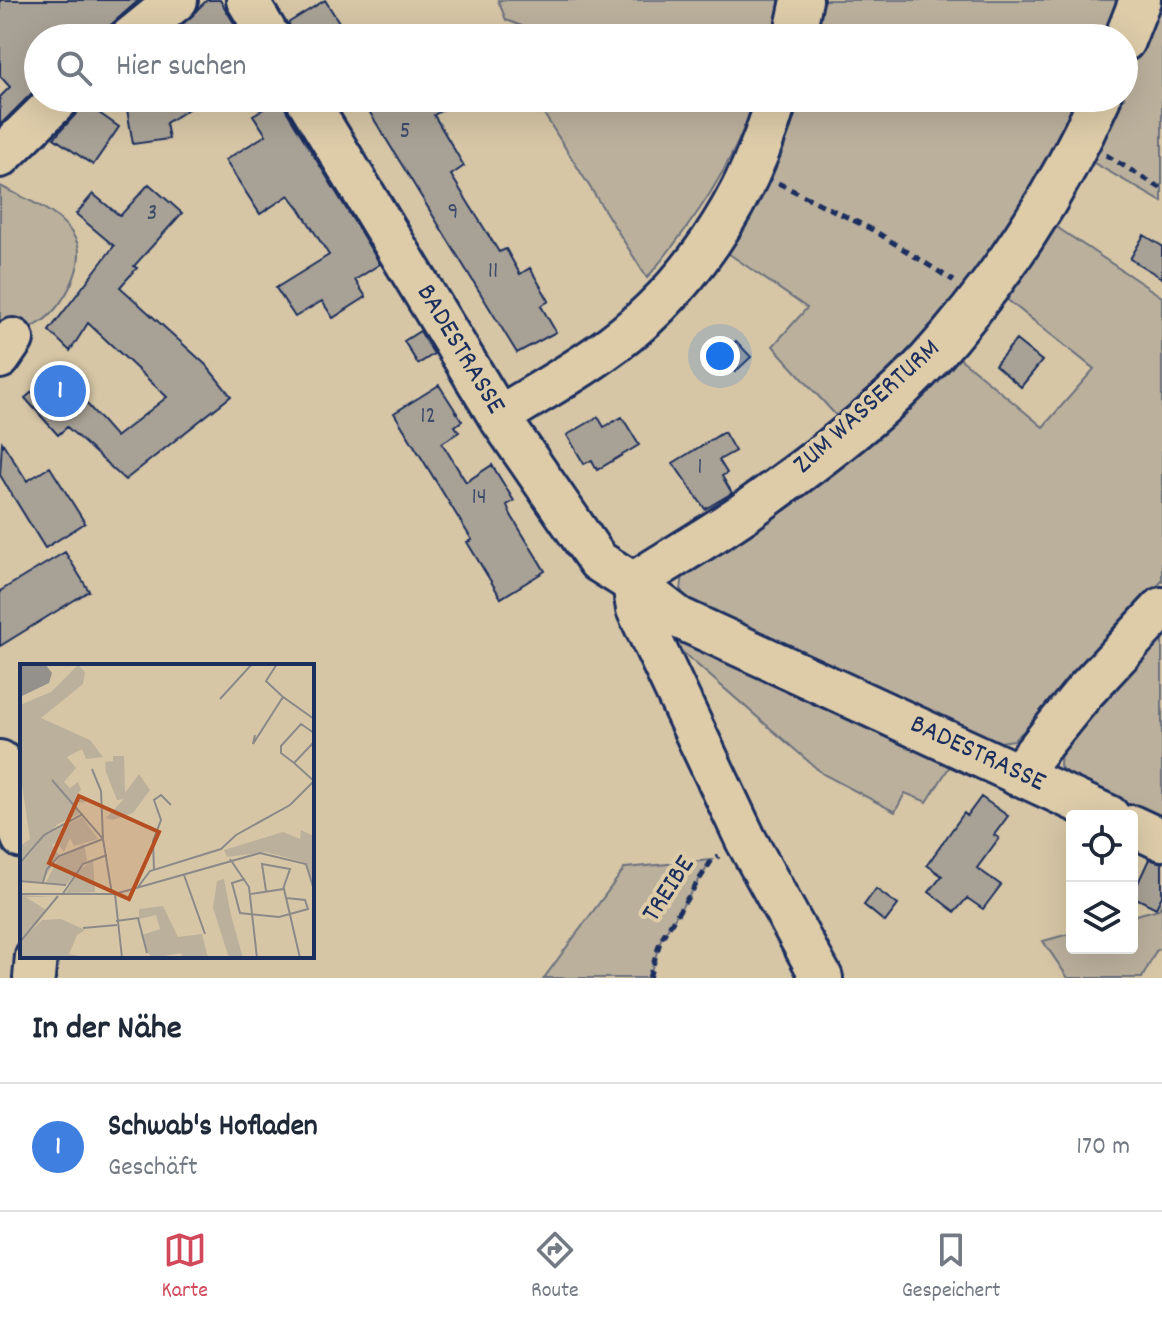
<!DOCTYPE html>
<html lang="de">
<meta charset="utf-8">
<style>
body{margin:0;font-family:Dekko,sans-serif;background:#f6f6f7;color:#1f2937}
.controls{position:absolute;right:24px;bottom:24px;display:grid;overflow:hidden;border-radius:8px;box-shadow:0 8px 32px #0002}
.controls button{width:72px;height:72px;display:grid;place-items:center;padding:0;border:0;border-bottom:2px solid #e0e1e3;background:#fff;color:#1f2937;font:40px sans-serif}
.you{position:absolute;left:720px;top:356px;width:28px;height:28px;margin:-20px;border:6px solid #fff;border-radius:50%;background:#1a73e8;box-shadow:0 0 0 12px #1a73e833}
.badge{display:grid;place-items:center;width:52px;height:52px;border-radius:50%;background:#d1495b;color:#fff;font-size:26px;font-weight:700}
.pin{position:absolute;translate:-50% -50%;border:4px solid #fff;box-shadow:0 2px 8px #0006}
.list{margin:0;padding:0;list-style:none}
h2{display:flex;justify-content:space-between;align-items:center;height:104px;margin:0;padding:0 32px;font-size:34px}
h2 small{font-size:26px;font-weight:400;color:#747a83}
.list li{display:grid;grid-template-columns:52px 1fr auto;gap:24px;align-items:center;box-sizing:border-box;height:128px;padding:0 32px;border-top:2px solid #e0e1e3}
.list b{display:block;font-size:30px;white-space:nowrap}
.list p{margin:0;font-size:26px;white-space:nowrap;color:#747a83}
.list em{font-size:26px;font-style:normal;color:#747a83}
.icon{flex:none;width:44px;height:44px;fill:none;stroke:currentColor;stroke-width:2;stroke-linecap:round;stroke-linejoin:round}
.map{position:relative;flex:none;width:1162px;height:978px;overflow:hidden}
.search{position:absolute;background:#fff;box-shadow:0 8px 32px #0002;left:24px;right:24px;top:24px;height:88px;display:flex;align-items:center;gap:20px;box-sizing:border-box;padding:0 28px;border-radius:44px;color:#747a83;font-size:30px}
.sheet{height:232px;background:#fff}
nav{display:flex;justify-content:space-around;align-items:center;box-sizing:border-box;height:112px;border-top:2px solid #e0e1e3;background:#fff;font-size:22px;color:#747a83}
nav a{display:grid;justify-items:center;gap:4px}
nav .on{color:#d1495b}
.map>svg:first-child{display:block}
.green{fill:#bbb09c;stroke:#6b707d;stroke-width:2}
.building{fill:#a8a195;stroke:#1b2f5e;stroke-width:2}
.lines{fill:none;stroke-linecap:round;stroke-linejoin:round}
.minor-casing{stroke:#1b2f5e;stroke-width:46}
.path{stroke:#1b2f5e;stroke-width:5;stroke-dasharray:8 6;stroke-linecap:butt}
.minor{stroke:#decca9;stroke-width:40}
.labels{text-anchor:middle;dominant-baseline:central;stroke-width:8;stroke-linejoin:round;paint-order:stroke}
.number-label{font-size:24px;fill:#3e4c6c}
.street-label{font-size:28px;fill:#1b2f5e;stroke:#decca9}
.inset-road{fill:none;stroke:#8b8a89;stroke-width:2}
.view{fill:#b54e20;fill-opacity:0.15;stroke:#b54e20;stroke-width:4}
.inset-edge{fill:none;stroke:#1b2f5e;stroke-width:4}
</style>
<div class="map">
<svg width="1162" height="978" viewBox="0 0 1162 978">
<rect width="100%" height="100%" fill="#d6c6a6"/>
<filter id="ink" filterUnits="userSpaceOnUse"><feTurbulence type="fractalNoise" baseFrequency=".0125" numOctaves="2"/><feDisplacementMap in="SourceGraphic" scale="16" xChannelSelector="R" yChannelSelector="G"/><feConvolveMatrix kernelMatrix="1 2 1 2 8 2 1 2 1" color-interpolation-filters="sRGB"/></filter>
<g filter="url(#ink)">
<path class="green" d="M498 0H780L772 38H528L522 26 506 20Z
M817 0H1125L1113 38H800Z
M1152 0H1162V202L1082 156 1113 98H1124V70Z
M534 98H755C733 167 693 223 647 278Z
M784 98H1088L1073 132 961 300 841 421 773 346 807 308 722 249Z
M0 186C25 199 63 212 76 240 89 265 57 320 31 327 22 330 10 327 0 326Z
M1046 220 1162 297V581L1030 725 1014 740 993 743 692 608 681 590 683 574 951 351 1043 427 1094 369 999 293Z
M1162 629V828L1070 781 1060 766 1061 745Z
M657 630 957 755 927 802 905 793 895 812 823 774Z
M712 860 661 939 649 978H544L625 868Z
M1162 903V948L1156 951 1142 978H1068L1043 941 1072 933V948H1132V916L1159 909Z"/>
<path class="building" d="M0 0H139L96 38H38V87L0 125V97L10 87 0 76Z
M207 0H220L237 28 221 38H177L173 33Z
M325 0 349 38H298L288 23Z
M125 98H206L166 123 169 139 133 144Z
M283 98 286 110 380 264 355 280 366 297 333 318 322 301 295 317 276 288 329 255 299 208 289 195 260 214 225 160 266 135 253 115Z
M361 98H463L434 115 464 166 451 175 499 252 506 249 520 274 530 268 549 301 541 306 556 332 517 353Z
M82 101 119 127 93 165 54 138 76 114Z
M149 184 182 213 134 266 137 268 120 287 206 365 231 396 125 480 67 427 58 435 25 398 57 370 116 437 167 397 88 323 70 351 49 331 114 246 76 214 93 194 120 216Z
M1144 235 1162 246V278L1130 259Z
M420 331 434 354 418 364 404 341Z
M1016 340 1042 361 1021 387 995 365Z
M736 341 751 357 735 372 720 357Z
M439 385 462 421 455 426 459 432 442 443 466 482 492 465 514 501 507 505 511 515 545 571 501 598 467 542 472 540 394 413Z
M598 417 604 427 622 417 639 445 597 470 592 460 584 464 567 435Z
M724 432 735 451 719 460 727 473 722 476 732 493 705 509 673 463Z
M2 442 27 481 50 467 85 523 45 548 0 475Z
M65 552 89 591 0 646V591Z
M981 797 1008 816 994 835 999 838 977 868 1001 885 983 909 967 898 955 912 929 892 942 876 927 865 964 813 967 816Z
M1149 859 1162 863V896L1156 908 1132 896Z
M876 889 898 905 885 922 864 905Z"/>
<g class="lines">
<g class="minor-casing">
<path id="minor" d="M247 0 270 38
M130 38 177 0
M794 38 802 0
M1124 41 1140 0
M306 98 499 417 598 561 633 583C670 559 709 537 745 512 808 467 875 418 928 361 997 285 1059 192 1100 98
M0 157 60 98
M0 358 13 339
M499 417C532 396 567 377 598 355 687 294 748 201 777 98
M0 761 22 838
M1017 775 1084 692 1162 608
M1132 826 1162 840
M34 978 36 956
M822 978 746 840 637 609 633 583 679 618 1109 816"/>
</g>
<path class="path" d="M1106 155 1162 189
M778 183 873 230 954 281
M649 978 661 939 712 860 719 856"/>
<use href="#minor" class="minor"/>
</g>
</g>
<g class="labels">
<g class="number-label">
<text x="405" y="132">5</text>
<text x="453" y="213">9</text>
<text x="152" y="214">3</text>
<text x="493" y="272">11</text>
<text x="428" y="417">12</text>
<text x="700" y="468">1</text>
<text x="479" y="498">14</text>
</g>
<g class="street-label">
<text transform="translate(459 350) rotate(59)">BADESTRASSE</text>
<text transform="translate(868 408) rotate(-42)">ZUM WASSERTURM</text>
<text transform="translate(977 755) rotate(25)">BADESTRASSE</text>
<text transform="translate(670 890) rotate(-57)">TREIBE</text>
</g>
</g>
<g transform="translate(20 664)">
<rect width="294" height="294" fill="#d6c6a6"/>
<path d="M58 1 65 8 63 20 21 54 70 76 83 93 66 95 62 85 47 93 56 104 44 118 50 124 58 118 61 126 55 132 63 131 66 138 54 139 59 150 38 160 0 197V182L10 175 1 114 0 41 31 28ZM93 92H104L105 129 119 110 130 126 113 149 93 156 86 154 104 135 97 136 86 108 85 98 93 97ZM62 153 78 175 54 182 50 174 44 188 37 178 32 181 39 191 22 218 0 216V201L25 172ZM281 166 294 172V221L283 198 246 188 207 193 204 186 263 168 280 175ZM64 180 67 196 47 220 26 218 39 193ZM73 196 75 228 46 229 58 207ZM204 215 211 251 223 294H209L193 244 197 217ZM0 231 35 233H6L26 246 0 276ZM143 242 158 273 182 270 188 294H163L161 289 133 294 127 288 122 271 140 265 136 251 119 255V245ZM41 255 65 266 57 271 49 290 71 294H0V278L22 256Z" fill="#bbb09c"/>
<path d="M0 0H25L32 9 29 19 0 33Z" fill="#94908c"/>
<path class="inset-road" d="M257 0 246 17 263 33M200 35 232 0M235 71 233 80 263 33 294 55M274 99 261 89V82L281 60 294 69M32 116 83 175 81 127 72 105M210 195 229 223 237 294M0 199 24 171 63 150M134 206 133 177 141 156 134 136 141 131 151 141M164 211 185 270M225 215 212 219 220 249 259 253 288 245 285 236 266 234M0 217 46 221M23 218 27 205 39 192 83 175 92 230M118 223 130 207 201 185 216 171 270 141 294 117 274 99 294 78M246 227 242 200 270 205 263 225M0 230H95L240 189 286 200 294 226M95 230 102 294M231 230 264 225 280 294M42 231 63 200 87 191M96 257 118 254 127 289M63 264 97 261M0 278 38 232"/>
<path class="view" d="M59 132 139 168 109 235 29 199Z"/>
<rect width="294" height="294" class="inset-edge"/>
</g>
</svg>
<div class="controls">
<button><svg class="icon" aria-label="locate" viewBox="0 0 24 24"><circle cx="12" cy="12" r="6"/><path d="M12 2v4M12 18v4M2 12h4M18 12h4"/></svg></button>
<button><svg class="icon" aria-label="layers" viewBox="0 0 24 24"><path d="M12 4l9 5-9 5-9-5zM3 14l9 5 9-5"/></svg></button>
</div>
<div class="you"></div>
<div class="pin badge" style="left:60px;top:391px;background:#3f7fe0">1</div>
<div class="search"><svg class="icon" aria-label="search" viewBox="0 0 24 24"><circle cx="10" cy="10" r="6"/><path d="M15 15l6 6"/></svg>Hier suchen</div>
</div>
<section class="sheet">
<h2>In der Nähe<small></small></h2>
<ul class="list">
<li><span class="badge" style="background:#3f7fe0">1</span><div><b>Schwab's Hofladen</b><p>Geschäft</p></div><em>170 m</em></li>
</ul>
</section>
<nav>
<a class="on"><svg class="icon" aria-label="map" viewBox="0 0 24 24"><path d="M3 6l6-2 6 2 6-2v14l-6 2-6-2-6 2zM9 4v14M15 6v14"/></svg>Karte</a>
<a><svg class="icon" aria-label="directions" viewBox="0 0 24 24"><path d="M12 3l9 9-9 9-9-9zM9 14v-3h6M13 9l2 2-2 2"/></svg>Route</a>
<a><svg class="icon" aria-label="saved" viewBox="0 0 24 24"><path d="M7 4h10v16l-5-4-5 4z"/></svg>Gespeichert</a>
</nav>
